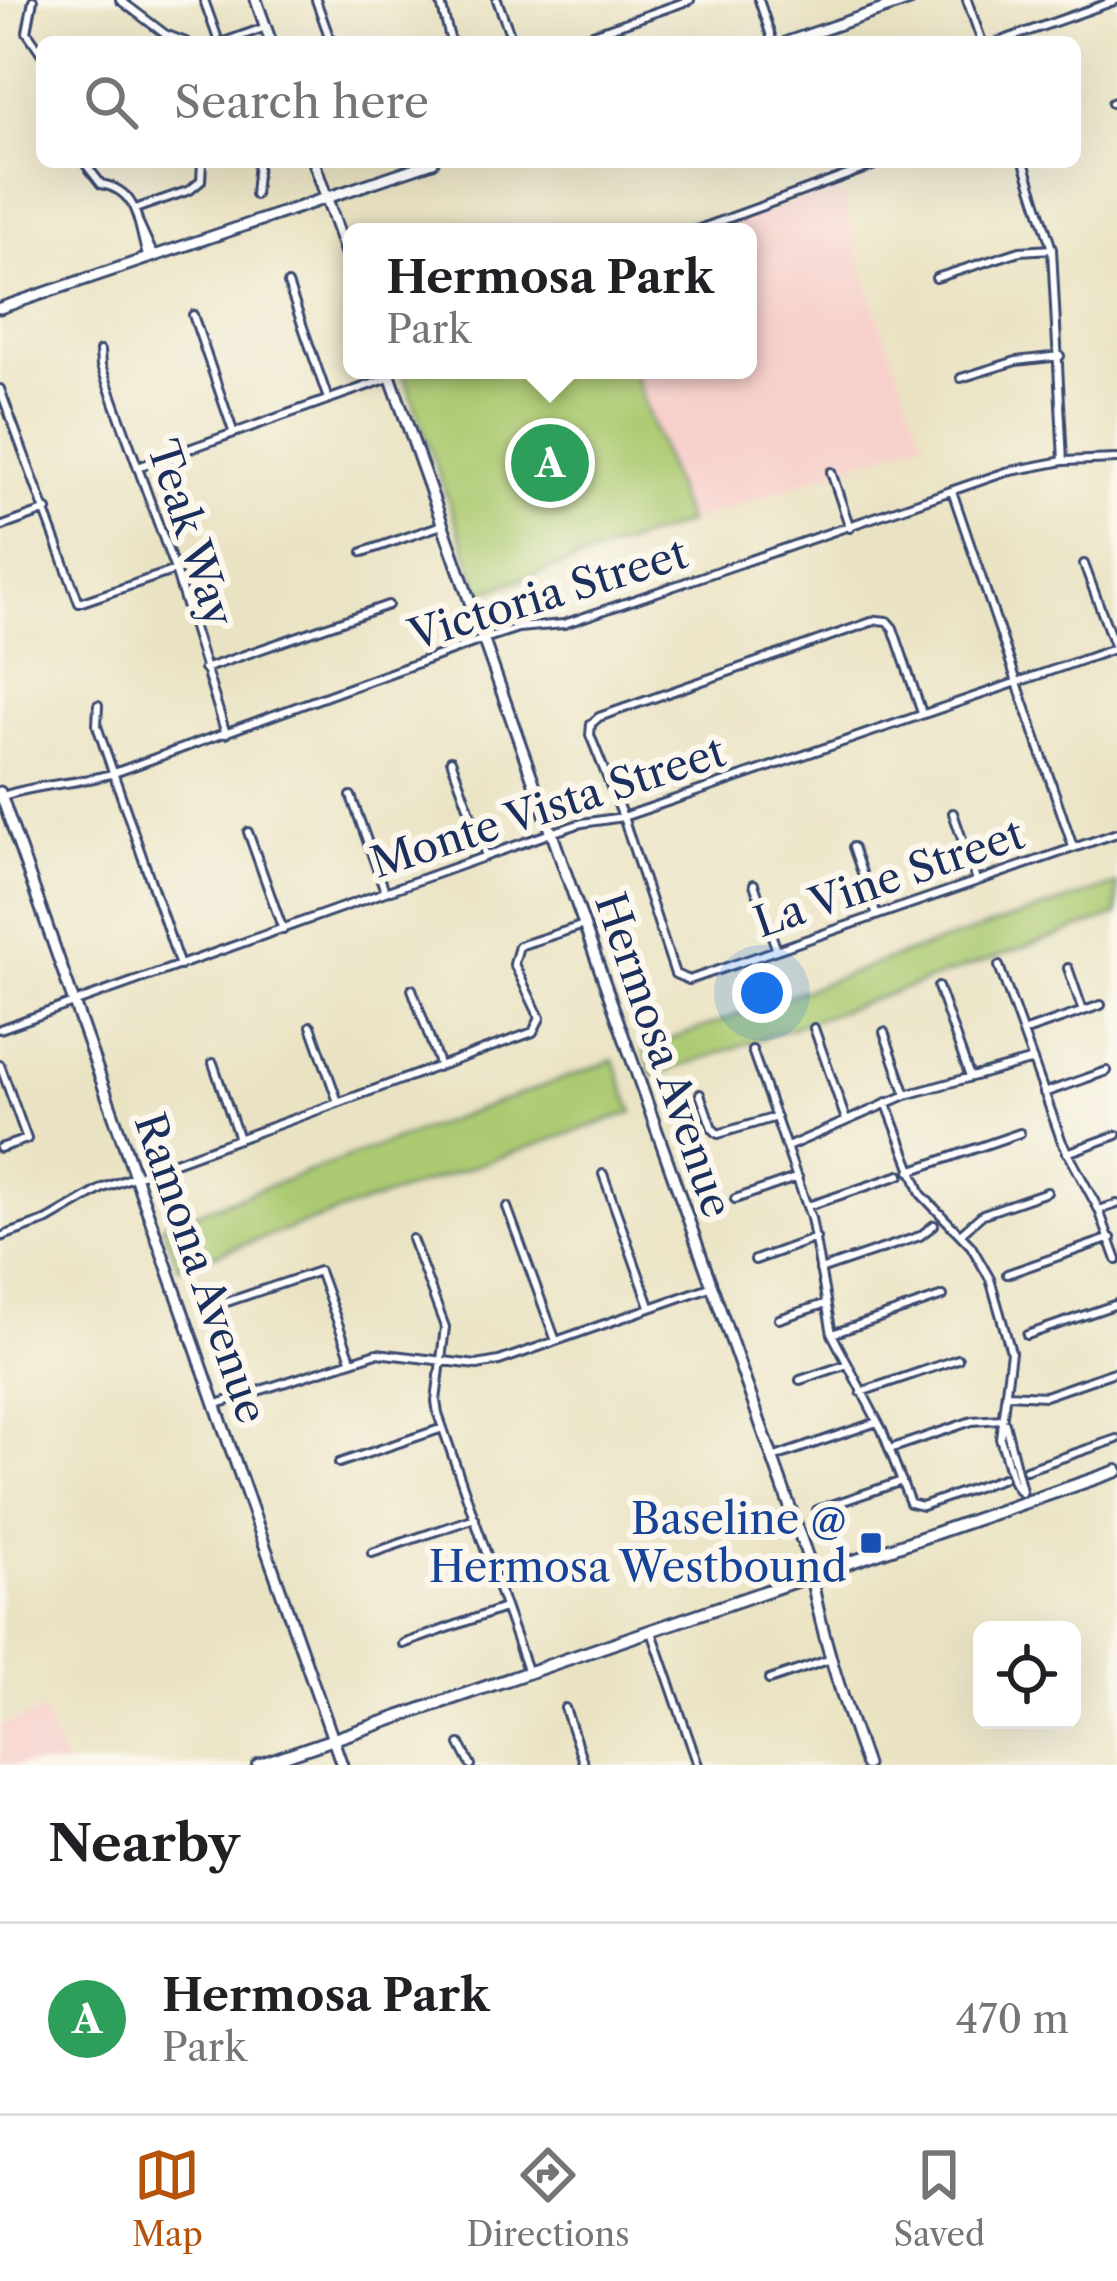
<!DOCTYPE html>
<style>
body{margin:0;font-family:"Libre Caslon Text",serif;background:#f2f2f2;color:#202124}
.controls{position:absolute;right:36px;bottom:36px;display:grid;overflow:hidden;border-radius:18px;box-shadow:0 12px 48px #0002}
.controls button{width:108px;height:108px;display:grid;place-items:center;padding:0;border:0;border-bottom:3px solid #e0e0e0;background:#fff;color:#202124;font:60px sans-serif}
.you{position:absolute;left:762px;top:993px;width:42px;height:42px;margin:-30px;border:9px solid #fff;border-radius:50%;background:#1a73e8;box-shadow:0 0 0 18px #1a73e833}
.badge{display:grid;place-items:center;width:78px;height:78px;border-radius:50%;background:#b45309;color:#fff;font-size:39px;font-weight:700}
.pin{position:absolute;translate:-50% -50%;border:6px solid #fff;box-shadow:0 3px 12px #0006}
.popup{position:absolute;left:343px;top:223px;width:414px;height:156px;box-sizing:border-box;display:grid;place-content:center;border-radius:18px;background:#fff;filter:drop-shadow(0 3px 9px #0005);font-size:39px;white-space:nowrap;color:#757577}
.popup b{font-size:45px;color:#202124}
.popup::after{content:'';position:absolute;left:50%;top:100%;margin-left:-24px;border:24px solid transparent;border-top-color:#fff}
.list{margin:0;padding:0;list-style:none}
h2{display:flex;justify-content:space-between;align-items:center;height:156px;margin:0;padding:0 48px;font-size:51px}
h2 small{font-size:39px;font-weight:400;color:#757577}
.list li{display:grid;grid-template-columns:78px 1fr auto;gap:36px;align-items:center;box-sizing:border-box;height:192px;padding:0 48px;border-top:3px solid #e0e0e0}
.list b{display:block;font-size:45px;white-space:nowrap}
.list p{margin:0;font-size:39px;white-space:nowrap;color:#757577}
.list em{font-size:39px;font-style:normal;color:#757577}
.icon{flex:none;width:66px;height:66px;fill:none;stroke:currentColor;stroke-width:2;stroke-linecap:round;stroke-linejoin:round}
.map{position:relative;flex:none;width:1117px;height:1765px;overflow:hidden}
.search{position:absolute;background:#fff;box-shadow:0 12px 48px #0002;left:36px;right:36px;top:36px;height:132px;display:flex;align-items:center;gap:30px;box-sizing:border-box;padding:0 42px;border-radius:18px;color:#757577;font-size:45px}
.sheet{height:348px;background:#fff}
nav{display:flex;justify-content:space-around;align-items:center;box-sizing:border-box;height:168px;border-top:3px solid #e0e0e0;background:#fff;font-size:33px;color:#757577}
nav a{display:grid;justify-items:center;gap:6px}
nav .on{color:#b45309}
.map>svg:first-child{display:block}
.built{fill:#f7d0cb}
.green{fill:#acca71;stroke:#647c68;stroke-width:3}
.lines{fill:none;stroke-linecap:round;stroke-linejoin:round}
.stream{stroke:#6da8dd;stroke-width:3}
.street-casing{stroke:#3a4a6d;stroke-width:12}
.secondary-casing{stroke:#3a4a6d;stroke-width:15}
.primary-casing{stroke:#3a4a6d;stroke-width:16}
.street{stroke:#fff;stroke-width:6}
.secondary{stroke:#fff;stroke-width:9}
.primary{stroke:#fff;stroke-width:10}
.transit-dot{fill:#1a4fb4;stroke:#fbf7ec;stroke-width:4.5}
.labels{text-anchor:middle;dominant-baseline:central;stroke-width:12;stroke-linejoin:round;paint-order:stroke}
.street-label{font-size:42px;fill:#1b2f5e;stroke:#fbf7ec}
.transit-label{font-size:42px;fill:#164399;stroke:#fbf7ec;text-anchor:end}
</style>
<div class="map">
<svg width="1117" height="1765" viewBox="0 0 1117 1765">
<rect width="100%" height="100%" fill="#fbf7ec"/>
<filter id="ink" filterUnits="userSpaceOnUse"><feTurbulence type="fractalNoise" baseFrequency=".00833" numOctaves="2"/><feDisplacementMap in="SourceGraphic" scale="24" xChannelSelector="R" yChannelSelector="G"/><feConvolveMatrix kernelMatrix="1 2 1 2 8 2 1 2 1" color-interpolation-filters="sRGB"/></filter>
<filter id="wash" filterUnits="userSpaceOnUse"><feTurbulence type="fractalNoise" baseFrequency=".004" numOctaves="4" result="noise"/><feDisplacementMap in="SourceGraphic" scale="48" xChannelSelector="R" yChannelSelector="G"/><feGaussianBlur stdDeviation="2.7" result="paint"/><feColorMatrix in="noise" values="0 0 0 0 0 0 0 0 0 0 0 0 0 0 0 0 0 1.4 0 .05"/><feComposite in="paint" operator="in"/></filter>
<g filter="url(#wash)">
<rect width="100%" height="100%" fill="#eae3c3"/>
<path class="built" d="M840 186 872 299 921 435 928 438 687 523 633 370H748V232H710Z
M43 1711 66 1765H0V1726Z"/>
<path class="green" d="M402 370H633L687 523 481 593Z
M1117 884V915L653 1076 644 1049 889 959Z
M614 1060 633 1112 178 1267 162 1225Z"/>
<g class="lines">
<path class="stream" d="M78 27 95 42"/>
</g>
</g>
<g filter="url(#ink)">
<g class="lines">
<g class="street-casing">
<path id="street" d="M33 0 27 32 42 54
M120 0 165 34 186 42
M204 0 219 42
M316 0 331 42
M440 0 451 42
M497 0 513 42
M759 0 773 42
M967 0 982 42
M224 42 266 27
M570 42 690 0
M998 42 1117 0
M1112 103 1117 101
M84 162 101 184C141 191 137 226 148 259
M1024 162 1052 249 1063 461
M255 195 258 162
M135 209 190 190 201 181 202 162
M139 223 154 256
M691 232 883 162
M936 278 1020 251 1052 249
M288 284 328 399
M193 315 233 431
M100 351 101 366 175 570 226 734
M961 378 1016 361 1060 356
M0 389 79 603 175 570
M138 467 389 378
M831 472 850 528
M952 491 1073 847
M0 527 47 510
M363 552 442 525
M1084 564 1115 648
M204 669 388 605
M98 705 97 726 180 966
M922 713 893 628 887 621 877 620 599 717 591 724 590 735 623 817 675 974 689 980 1117 833
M451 760 486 856
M3 796C40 783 76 785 114 773L484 639 518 628 564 624 1006 472 1063 461 1117 459
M351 796 385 891
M953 813 976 880
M248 832 283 930
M853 847 876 913
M754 884 776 948
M999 966 1062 1142 1099 1210 1117 1260
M1068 968 1083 1011
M938 987 970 1077
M412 989 439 1064
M311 1026 338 1102
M814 1028 846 1120
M0 1029 551 833 582 823 623 817 1117 648
M884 1032 906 1095
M1023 1032 1101 1005
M752 1050 811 1218 832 1334 882 1430 910 1503 922 1506 1003 1478
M213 1063 239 1139
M0 1065 27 1139 0 1148
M1044 1093 1107 1071
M700 1094 712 1128 718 1134 776 1117
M886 1102 921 1194 971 1246 990 1279 1011 1352 1000 1438 1013 1482 1021 1493
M787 1147 906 1095 1033 1060
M1067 1153 1117 1135
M910 1171 1020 1133
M603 1174 650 1306
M735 1199 798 1177
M808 1206 900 1175
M507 1207 556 1341
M1099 1210 1117 1204
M960 1234 983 1214 1047 1192
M0 1237 48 1220 103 1188 533 1032 540 1018 514 964 519 946 584 925
M412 1239 445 1327 436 1401 438 1414 528 1673
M755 1260 816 1238
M820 1270 920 1236 934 1225
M1007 1274 1111 1238
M221 1304 319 1271 351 1359
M779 1319 824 1304
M832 1334 943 1296
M1027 1335 1117 1304
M800 1380 845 1365
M861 1392 958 1359
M1007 1394 1045 1396 1117 1371
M214 1405 377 1353 477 1365 499 1361 710 1287
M1005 1423 1022 1491
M890 1449 972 1421 1002 1419
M772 1458 877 1422
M339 1463 443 1428
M1026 1470 1117 1439
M817 1510 902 1481
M372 1553 475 1518
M652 1632 698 1765
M403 1644 504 1608
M769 1680 831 1659
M565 1708 584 1765
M460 1744 471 1765"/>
</g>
<g class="secondary-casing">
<path id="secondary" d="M256 0 271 42
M787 42 910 0
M314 162 352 270
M0 308 433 162
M388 370 808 1558C819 1629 842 1697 866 1765
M0 792 342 1765"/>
</g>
<g class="primary-casing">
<path id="primary" d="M258 1765 1117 1471"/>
</g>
<use href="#street" class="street"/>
<use href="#secondary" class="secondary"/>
<use href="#primary" class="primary"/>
</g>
</g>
<rect class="transit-dot" x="859" y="1531" width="24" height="24" rx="6"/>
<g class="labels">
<g class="street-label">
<text transform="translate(191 533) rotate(72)">Teak Way</text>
<text transform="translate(548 594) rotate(-17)">Victoria Street</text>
<text transform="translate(548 807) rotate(-18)">Monte Vista Street</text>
<text transform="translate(889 878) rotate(-19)">La Vine Street</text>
<text transform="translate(664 1055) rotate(71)">Hermosa Avenue</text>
<text transform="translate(201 1268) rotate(71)">Ramona Avenue</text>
</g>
<g class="transit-label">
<text x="847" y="1519">Baseline @<tspan x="847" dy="48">Hermosa Westbound</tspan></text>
</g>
</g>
</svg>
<div class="controls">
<button><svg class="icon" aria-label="locate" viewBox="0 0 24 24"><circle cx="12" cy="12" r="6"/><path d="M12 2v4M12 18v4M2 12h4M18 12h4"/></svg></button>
</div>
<div class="you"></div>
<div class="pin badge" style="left:550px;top:463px;background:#2e9e5b">A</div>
<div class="popup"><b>Hermosa Park</b>Park</div>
<div class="search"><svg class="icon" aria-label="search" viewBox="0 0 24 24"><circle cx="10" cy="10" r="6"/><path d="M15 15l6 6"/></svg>Search here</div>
</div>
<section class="sheet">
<h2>Nearby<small></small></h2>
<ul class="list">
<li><span class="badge" style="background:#2e9e5b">A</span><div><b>Hermosa Park</b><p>Park</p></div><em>470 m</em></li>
</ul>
</section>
<nav>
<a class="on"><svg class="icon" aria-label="map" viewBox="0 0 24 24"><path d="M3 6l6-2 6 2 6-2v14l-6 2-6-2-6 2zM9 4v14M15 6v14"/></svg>Map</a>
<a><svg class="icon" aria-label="directions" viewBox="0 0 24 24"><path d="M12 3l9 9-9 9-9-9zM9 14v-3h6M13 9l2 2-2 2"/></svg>Directions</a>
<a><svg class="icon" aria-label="saved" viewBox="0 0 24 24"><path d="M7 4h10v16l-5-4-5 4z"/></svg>Saved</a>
</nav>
